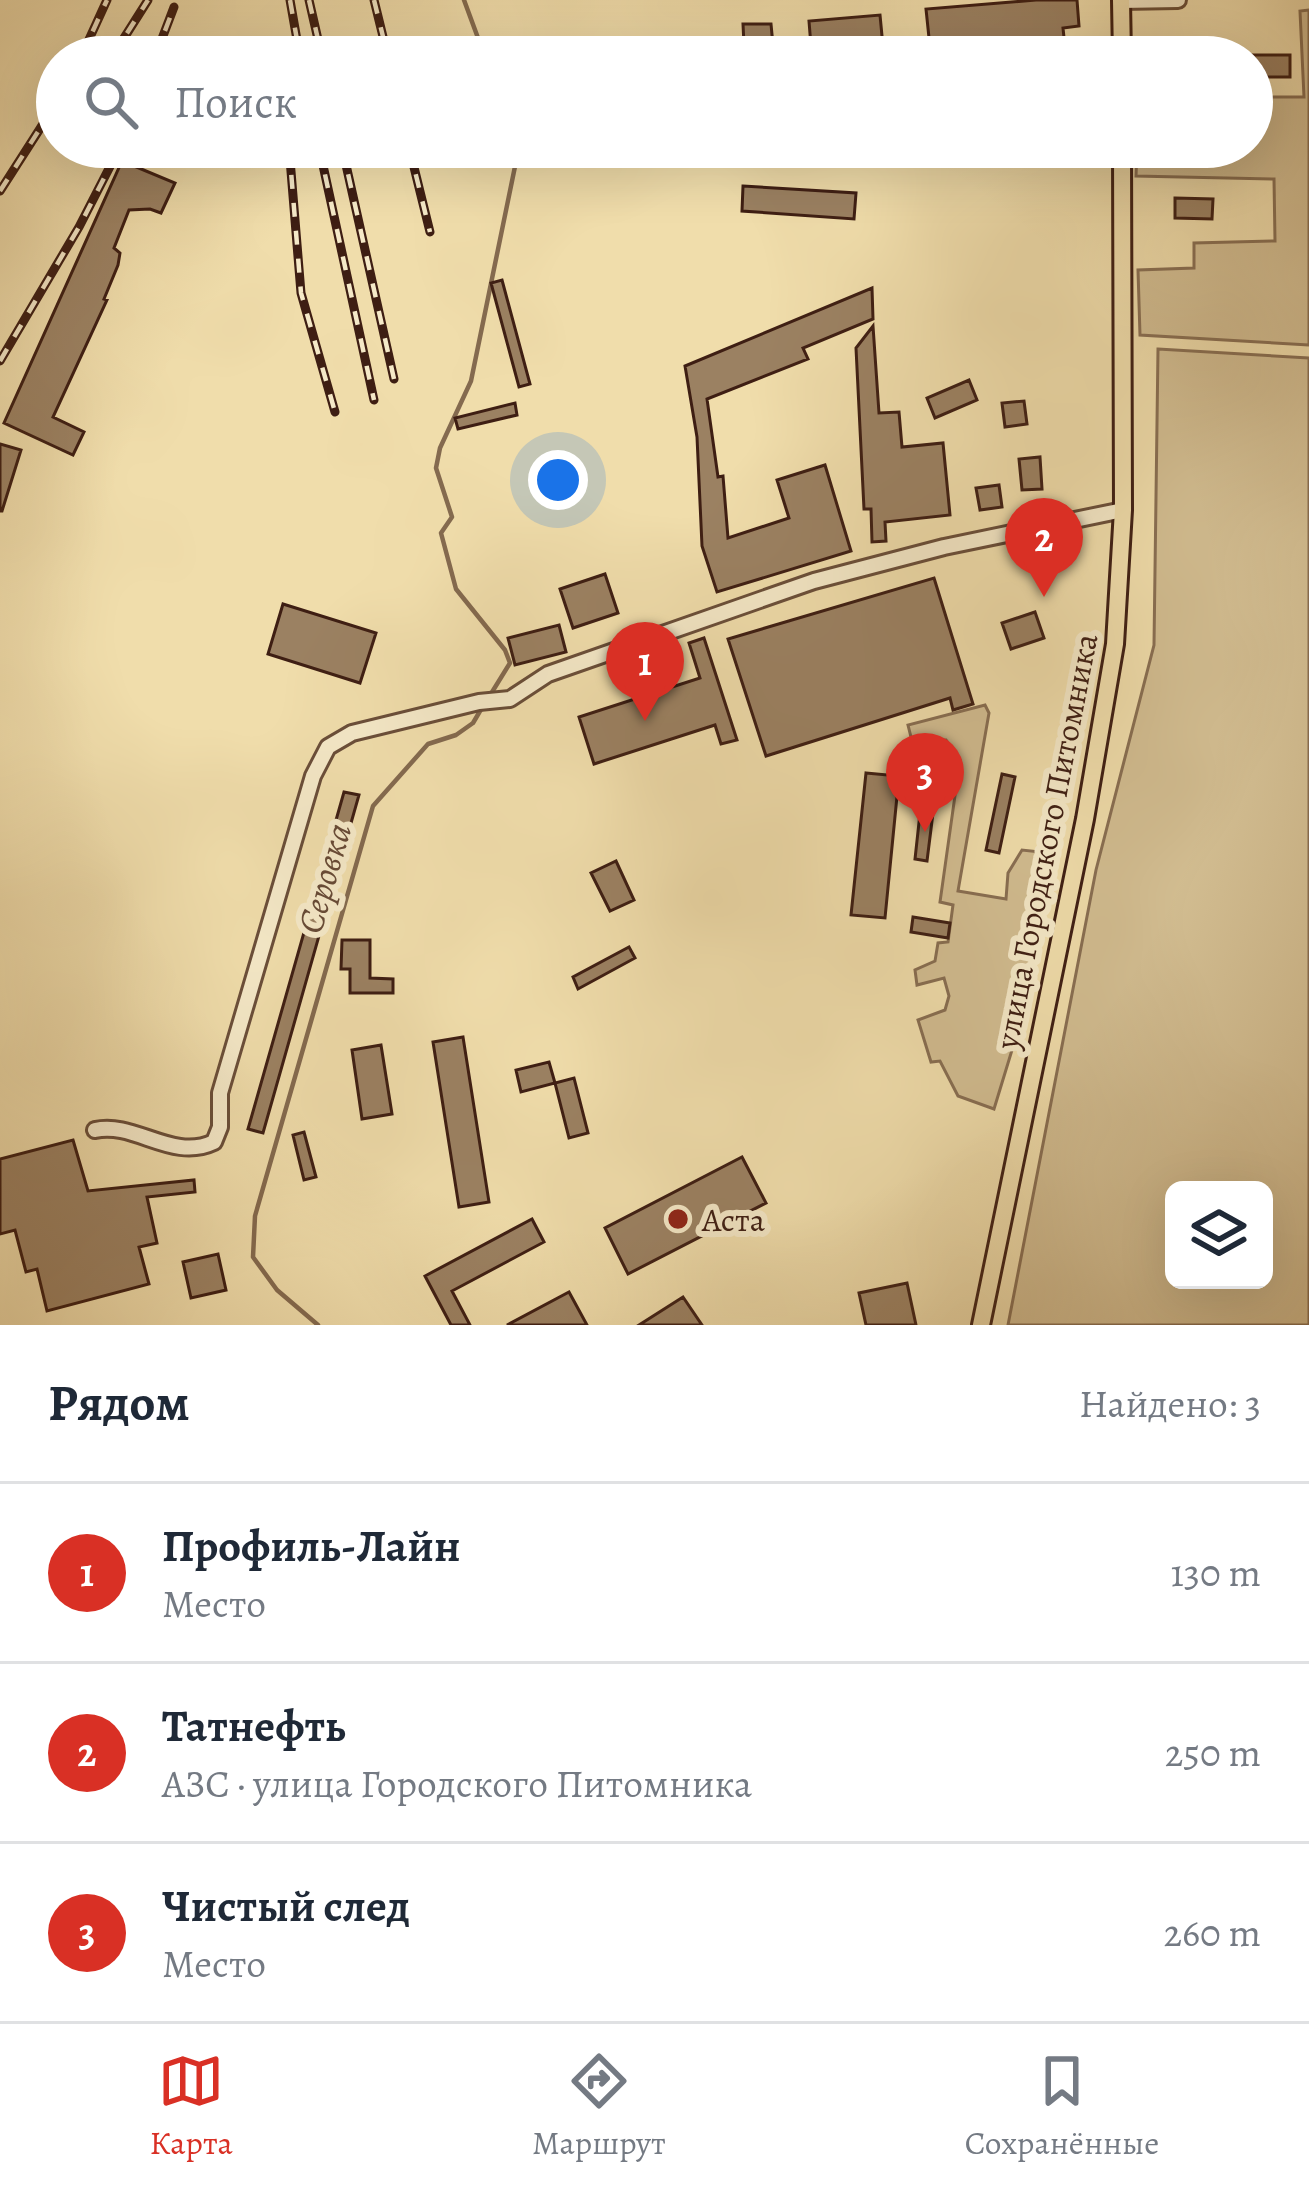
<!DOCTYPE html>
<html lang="ru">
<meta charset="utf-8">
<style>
body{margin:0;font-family:Alegreya,serif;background:#f2f2f3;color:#1f2937}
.controls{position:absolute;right:36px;bottom:36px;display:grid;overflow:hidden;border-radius:18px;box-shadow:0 12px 48px #0002}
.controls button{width:108px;height:108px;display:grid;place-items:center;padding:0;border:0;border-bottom:3px solid #e0e1e3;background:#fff;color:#1f2937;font:60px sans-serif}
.you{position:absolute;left:558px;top:480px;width:42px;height:42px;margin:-30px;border:9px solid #fff;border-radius:50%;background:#1a73e8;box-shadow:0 0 0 18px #1a73e833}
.badge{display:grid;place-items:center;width:78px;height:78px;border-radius:50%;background:#d93025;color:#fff;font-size:39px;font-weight:700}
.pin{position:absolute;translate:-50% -99px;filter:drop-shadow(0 3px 6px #0008)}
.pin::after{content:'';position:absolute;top:63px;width:42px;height:36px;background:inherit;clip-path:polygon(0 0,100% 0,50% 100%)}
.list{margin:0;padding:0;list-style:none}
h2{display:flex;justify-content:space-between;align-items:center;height:156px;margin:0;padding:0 48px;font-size:51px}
h2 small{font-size:39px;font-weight:400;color:#747a83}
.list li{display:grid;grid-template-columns:78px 1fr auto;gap:36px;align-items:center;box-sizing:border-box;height:180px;padding:0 48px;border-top:3px solid #e0e1e3}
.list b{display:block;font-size:45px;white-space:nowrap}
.list p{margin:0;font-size:39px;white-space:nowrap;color:#747a83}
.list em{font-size:39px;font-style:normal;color:#747a83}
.icon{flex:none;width:66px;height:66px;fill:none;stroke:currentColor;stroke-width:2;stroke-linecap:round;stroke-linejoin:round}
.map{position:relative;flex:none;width:1309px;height:1325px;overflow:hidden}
.search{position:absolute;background:#fff;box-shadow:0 12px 48px #0002;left:36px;right:36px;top:36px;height:132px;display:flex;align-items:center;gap:30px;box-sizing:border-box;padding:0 42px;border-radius:66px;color:#747a83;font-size:45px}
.sheet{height:696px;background:#fff}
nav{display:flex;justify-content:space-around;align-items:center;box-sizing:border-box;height:168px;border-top:3px solid #e0e1e3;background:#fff;font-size:33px;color:#747a83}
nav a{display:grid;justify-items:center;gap:6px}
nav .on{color:#d93025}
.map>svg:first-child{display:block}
.green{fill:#d2bd91;stroke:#886e52;stroke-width:3;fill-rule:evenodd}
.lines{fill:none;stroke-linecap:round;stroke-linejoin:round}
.stream{stroke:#846a4f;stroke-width:4.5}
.building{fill:#9b8162;stroke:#3e1e13;stroke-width:3}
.minor-casing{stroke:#6a4e39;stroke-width:20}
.major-casing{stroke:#3e1e13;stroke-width:22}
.minor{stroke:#f5e9c8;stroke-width:14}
.major{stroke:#f0ddab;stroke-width:16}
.rail-casing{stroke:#3e1e13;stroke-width:9}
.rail{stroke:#f5e9c8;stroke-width:4.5;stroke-dasharray:14;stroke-linecap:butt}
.poi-dot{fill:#8f2418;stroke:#f5e9c8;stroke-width:4.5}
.labels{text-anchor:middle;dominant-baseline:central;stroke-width:12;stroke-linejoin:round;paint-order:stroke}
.street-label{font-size:33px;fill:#3e1e13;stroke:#f5e9c8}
.poi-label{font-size:33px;fill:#3e1e13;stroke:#f5e9c8;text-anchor:start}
.water-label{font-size:36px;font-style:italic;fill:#674a36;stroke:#f5e9c8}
</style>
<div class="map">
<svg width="1309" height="1325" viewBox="0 0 1309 1325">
<rect width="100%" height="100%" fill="#f0ddab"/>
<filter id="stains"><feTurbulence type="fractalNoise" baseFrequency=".00167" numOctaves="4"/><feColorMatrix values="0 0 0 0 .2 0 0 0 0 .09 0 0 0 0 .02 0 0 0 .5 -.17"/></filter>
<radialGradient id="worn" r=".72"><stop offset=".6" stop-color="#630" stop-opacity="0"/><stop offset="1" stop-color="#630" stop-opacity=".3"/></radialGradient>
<path class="green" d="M1309 10V345L1140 335 1138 270 1194 268V243L1275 241 1274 179 1136 176 1137 147H1252V97H1304L1300 11Z
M1158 349 1309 358V1325H1008L1096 870 1154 645ZM1264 1190V1280H1174V1190Z
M985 705 989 713 958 891 1006 899 1008 873 1022 850 1050 853 1027 1001 994 1109 958 1096 940 1061 931 1062 918 1020 945 1010 949 996 944 978 917 985 915 970 935 961 938 943 948 942 953 905 940 902 960 760 946 740 912 741 908 725Z"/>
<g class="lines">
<path class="stream" d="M464 0 485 57
M489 697 510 663 505 650 456 589 441 533 452 517 436 468 440 448 471 381 519 147
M318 1325 277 1290 253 1257 255 1216 373 806 428 744 456 735 473 723 483 706"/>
</g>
<path class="building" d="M1036 0H1077L1079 26 1063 28 1066 57H931L926 9Z
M880 15 884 57H855L854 42 811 46 809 21Z
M743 24H771L773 45H744Z
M1252 55H1290V77H1252Z
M122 161 175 183 161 213 150 209 129 210 114 248 120 253 118 265 104 299 107 300 53 417 84 432 73 455 4 423Z
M743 186 856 193 854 219 742 211Z
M1175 198 1213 199 1212 219 1175 218Z
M502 280 530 384 519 387 491 283Z
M872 288 873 319 803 348 808 359 707 399 718 477 723 476 728 538 789 518 777 480 825 465 851 551 717 592 702 546 697 437 685 366Z
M873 326 879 413 899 412 902 447 943 443 950 515 885 522 886 541 872 542 871 509H864L856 348Z
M969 380 977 400 935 418 927 398Z
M1024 401 1027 424 1005 427 1002 403Z
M515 403 517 415 458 429 455 418Z
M0 444 21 450 2 511H0Z
M1040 457 1042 489 1022 490 1019 459Z
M999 485 1002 507 980 510 976 488Z
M605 574 618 613 573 628 560 589Z
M934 578 973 704 953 710 950 698 766 756 728 639Z
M283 604 376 633 360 683 268 654Z
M1035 612 1044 638 1011 649 1002 623Z
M559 625 566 652 515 665 508 638Z
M704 638 737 740 721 744 715 725 594 764 579 717 700 678 689 643Z
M866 773 899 776 885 918 851 915Z
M1002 774 1015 777 999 853 986 850Z
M344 792 359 795 263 1133 248 1129Z
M921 804 934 805 927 861 915 859Z
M616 861 634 900 610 911 591 873Z
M913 917 950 923 948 938 911 932Z
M342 940H370V978L393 979V993H350V969H341Z
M629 947 635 958 578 989 573 977Z
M463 1037 489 1202 459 1207 433 1042Z
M381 1045 392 1114 362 1119 352 1050Z
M549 1062 555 1083 521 1092 516 1070Z
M574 1078 588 1133 569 1138 555 1083Z
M304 1132 316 1177 304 1180 293 1135Z
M73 1140 88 1191 194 1180 195 1192 147 1197 157 1243 139 1247 149 1284 47 1311 37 1269 26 1272 15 1230 0 1234V1159Z
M742 1157 766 1203 628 1274 605 1228Z
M532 1219 544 1242 452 1291 470 1325H451L425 1276Z
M218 1254 226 1290 191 1298 183 1262Z
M907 1283 916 1325H866L859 1293Z
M569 1292 587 1325H507Z
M683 1297 702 1325H639Z"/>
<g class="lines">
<g class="minor-casing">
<path id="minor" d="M1121 1 1178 0
M95 1130C135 1121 172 1162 214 1142L220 1127V1093L313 776 328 747 352 733 479 702 510 699 548 674 814 581 944 547 1123 510"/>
</g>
<g class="major-casing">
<path id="major" d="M1121 0 1122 57
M981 1325 1085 819 1115 644 1123 510 1122 147"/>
</g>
<use href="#minor" class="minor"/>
<use href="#major" class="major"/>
<g class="rail-casing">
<path id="rail" d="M290 0 300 57
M309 0 322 57
M374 0 388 57
M81 57 107 0
M112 57 148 0
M155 57 174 7
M289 147 301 293 335 412
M319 147 374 400
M342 147 394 379
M409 147 430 232
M0 191 43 124 57 91
M0 361 79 227 120 147"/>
</g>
<use href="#rail" class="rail"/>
</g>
<circle class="poi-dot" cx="678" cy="1219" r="12"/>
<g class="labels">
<g class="street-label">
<text transform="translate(1046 841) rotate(-79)">улица Городского Питомника</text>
</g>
<g class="poi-label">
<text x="702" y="1219">Аста</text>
</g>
<g class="water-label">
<text transform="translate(324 878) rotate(-74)">Серовка</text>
</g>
</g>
<rect width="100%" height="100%" filter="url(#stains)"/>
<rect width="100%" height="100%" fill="url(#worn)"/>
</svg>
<div class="controls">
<button><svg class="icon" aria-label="layers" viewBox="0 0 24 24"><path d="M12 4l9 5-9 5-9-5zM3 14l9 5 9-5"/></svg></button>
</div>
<div class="you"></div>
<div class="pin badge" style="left:645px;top:721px">1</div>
<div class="pin badge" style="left:1044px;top:597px">2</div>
<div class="pin badge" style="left:925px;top:832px">3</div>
<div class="search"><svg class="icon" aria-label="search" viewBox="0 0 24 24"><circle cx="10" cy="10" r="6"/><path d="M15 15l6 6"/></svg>Поиск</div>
</div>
<section class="sheet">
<h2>Рядом<small>Найдено: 3</small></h2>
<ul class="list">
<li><span class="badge">1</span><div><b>Профиль-Лайн</b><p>Место</p></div><em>130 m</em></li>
<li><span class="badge">2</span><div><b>Татнефть</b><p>АЗС · улица Городского Питомника</p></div><em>250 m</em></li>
<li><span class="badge">3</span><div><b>Чистый след</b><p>Место</p></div><em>260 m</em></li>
</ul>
</section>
<nav>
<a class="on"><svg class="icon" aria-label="map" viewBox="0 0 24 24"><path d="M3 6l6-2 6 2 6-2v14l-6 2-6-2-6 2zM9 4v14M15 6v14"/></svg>Карта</a>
<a><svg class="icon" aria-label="directions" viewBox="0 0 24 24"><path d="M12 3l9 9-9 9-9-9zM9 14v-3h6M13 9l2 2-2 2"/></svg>Маршрут</a>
<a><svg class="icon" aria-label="saved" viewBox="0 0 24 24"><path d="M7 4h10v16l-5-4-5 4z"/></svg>Сохранённые</a>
</nav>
